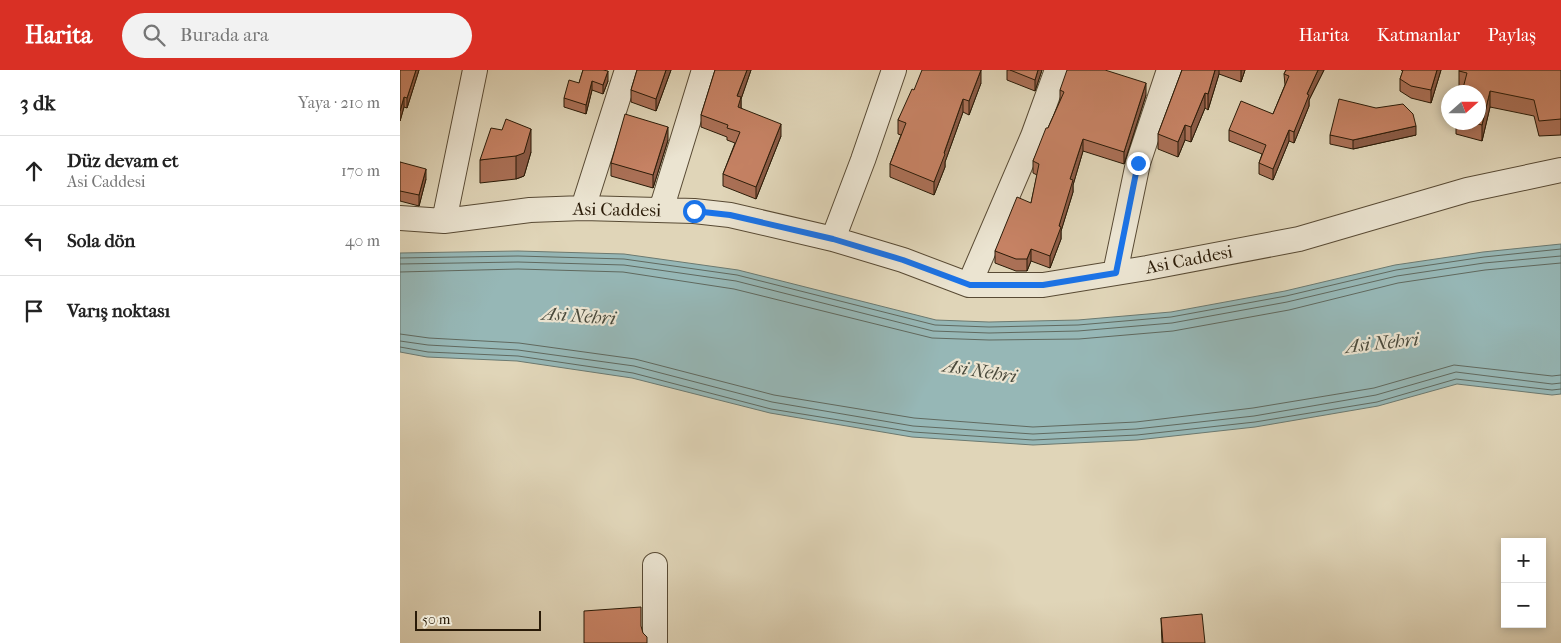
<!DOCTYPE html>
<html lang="tr">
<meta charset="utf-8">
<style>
body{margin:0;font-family:"IM FELL French Canon",serif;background:#f2f2f2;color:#222}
.controls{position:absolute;right:15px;bottom:15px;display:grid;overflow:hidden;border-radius:0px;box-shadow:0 2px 8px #0003}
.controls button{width:45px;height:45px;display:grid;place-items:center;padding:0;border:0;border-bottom:1px solid #e0e0e0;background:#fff;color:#222;font:25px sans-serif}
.compass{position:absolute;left:1041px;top:15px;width:45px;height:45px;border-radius:50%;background:#fff;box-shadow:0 2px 8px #0003;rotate:69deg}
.scale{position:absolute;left:15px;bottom:12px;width:126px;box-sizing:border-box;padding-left:5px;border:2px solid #2a1b08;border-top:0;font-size:14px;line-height:18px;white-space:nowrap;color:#2a1b08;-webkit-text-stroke:4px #ebe4d1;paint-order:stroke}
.stop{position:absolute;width:15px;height:15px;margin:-11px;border:4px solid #1a73e8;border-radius:50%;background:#fff}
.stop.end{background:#1a73e8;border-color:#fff;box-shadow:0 1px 5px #0008}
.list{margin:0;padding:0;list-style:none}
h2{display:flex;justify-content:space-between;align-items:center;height:65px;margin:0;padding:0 20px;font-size:21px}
h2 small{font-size:16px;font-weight:400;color:#767676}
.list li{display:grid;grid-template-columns:32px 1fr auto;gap:15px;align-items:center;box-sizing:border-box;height:70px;padding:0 20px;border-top:1px solid #e0e0e0}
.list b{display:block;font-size:19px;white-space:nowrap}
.list p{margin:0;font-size:16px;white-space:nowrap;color:#767676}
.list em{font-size:16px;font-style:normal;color:#767676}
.icon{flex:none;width:28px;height:28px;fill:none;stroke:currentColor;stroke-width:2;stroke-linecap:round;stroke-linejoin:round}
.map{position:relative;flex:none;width:1161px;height:573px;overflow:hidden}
header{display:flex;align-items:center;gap:30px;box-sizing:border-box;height:70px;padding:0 25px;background:#d93025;color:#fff}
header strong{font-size:24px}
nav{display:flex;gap:28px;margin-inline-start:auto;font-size:18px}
.search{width:350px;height:45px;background:#f2f2f2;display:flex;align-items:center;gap:12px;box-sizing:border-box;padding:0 18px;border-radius:28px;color:#767676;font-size:19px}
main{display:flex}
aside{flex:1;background:#fff}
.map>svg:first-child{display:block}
.water{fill:#96b7b6;stroke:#6b7970}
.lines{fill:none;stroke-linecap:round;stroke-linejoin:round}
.shore{stroke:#60695f;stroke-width:1}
.minor-casing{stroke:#584a34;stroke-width:26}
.minor{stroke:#ebe4d1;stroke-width:24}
.wall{fill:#aa7056;stroke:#2a1b08}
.shaded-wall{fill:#8b5b46;stroke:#2a1b08}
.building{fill:#c68264;stroke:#2a1b08}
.route{stroke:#1a73e8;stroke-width:6}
.labels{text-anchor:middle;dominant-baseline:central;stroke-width:4.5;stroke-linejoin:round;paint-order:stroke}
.street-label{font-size:18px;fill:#2a1b08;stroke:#ebe4d1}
.water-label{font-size:19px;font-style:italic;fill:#4a4a3c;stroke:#ebe4d1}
</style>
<header>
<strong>Harita</strong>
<div class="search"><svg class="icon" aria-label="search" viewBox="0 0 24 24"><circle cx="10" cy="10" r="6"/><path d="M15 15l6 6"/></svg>Burada ara</div>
<nav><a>Harita</a><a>Katmanlar</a><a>Paylaş</a></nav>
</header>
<main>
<aside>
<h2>3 dk<small>Yaya · 210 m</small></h2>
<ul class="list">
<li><svg class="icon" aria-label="ahead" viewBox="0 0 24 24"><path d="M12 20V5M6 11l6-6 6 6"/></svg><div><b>Düz devam et</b><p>Asi Caddesi</p></div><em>170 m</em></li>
<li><svg class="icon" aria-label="left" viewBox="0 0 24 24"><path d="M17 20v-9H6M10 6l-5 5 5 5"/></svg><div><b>Sola dön</b></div><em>40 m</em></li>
<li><svg class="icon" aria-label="arrive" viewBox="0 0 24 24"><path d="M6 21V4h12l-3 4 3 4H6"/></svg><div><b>Varış noktası</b></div></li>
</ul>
</aside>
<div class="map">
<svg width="1161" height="573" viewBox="0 0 1161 573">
<rect width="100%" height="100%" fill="#e0d5b8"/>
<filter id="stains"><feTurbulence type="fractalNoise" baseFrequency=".004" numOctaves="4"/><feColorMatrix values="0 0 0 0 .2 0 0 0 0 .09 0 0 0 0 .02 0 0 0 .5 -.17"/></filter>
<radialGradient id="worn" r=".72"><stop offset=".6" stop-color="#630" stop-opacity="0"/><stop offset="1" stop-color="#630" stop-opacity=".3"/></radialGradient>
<path class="water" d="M1161 174V324L1152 325 1057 314 978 336 855 357 737 370 633 375 512 367 370 343 232 308 117 291 27 287 0 282V183L118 181 224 184 338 200 536 250 589 252 678 250 771 242 885 221 995 195 1083 182Z"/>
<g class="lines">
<path class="shore" d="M0 188 118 186 224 189 337 205 535 255 589 257 678 255 771 247 886 226 996 200 1084 187 1161 179
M0 194 118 192 224 195 336 211 533 261 589 263 678 261 772 253 887 232 997 206 1084 193 1161 186
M0 202 118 199 223 202 334 219 532 268 589 270 679 269 773 261 889 240 998 213 1085 200 1161 193
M0 264 29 268 119 273 235 289 374 325 514 348 633 357 736 352 853 338 974 318 1054 295 1152 306 1161 305
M0 271 28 275 118 280 234 296 372 332 513 356 633 364 736 359 854 346 976 325 1056 302 1152 314 1161 313
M0 277 28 282 118 286 233 303 371 339 513 362 633 370 737 365 855 352 977 332 1056 309 1152 320 1161 319"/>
<g class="minor-casing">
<path id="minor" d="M183 138 227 0
M261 140 304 0
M0 148 44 151 130 140 183 138 294 141 330 145 433 169 503 190 569 215H643L747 198 899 169 1067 120 1161 100
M44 151 75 0
M433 169 463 90 494 0
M715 203 738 93 769 0
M569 215 633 66 657 0
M255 495V573"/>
</g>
<use href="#minor" class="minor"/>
</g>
<path class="wall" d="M0 0H19L7 38 4 37 0 51Z
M183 0 208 11 203 24 192 20 186 44 164 37V28L179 13Z
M237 0H271L256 41 231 32V20Z
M315 0H351L341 29V38L381 66 356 129 323 116V104L335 73 327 70V67L301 57V45Z
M607 0H642L635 21 607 10Z
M782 0H845L841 12 819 4 808 40 805 38 791 72 785 70 778 87 758 79V64Z
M886 0H924L909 30V36L894 73 889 71 873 110 859 104V93L862 84 829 71V60L873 44 885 15 884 4Z
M1001 0H1041L1031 33 1011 28 1000 21V9L1003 1Z
M1161 0V65L1139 66 1134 46 1090 37 1082 71 1056 64V52H1078L1063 18 1059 17V1Z
M581 13 569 45 563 42 545 92V97L534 125 490 107V94L501 65 498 64V50L514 20Z
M660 20 746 25 724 94 683 81 673 115V122L661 161V169L650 198 631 191 627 201H616L595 193V181L631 133 637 105 633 103V91L660 31Z
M930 65H1016L953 79 930 74Z
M268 70 253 118 211 106V93Z
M131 82 124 106 116 109 80 113V90Z
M0 92 26 109 19 136 0 131Z
M761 548 805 573H762Z"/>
<path class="shaded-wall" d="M16 0H19L7 38V28Z
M266 0H271L256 41V29Z
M347 0H351L341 29V40L338 49 337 26Z
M581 0V13L569 45V31Z
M638 0H642L635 21V10Z
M815 0H819V4L808 40V24Z
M841 0H845L841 12Z
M918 0H924L909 30V36L894 73V62L907 24Z
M1037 0H1041L1031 33V20Z
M208 1V11L203 24V15Z
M192 11V20L186 44V35Z
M746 13V25L724 94V82Z
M1090 21V37L1082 71V55Z
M805 23V38L791 72V57Z
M4 27V37L0 51V41Z
M563 29V42L545 92V97L534 125V112Z
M381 54V66L356 129V117Z
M785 55V70L778 87V72Z
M1016 56V65L953 79V70Z
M268 57V70L253 118V105Z
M131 59V82L124 106 116 109V86Z
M889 60V71L873 110V99Z
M683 69V81L673 115V122L661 161V169L650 198V186L659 156 670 109Z
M26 99V109L19 136V125Z
M631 179V191L627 201V189Z"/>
<path class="building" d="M0 0H16L7 28 4 27 0 41Z
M183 0H203L208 1 203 15 192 11 186 35 164 28 169 10 179 13Z
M237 0H266L256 29 231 20Z
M315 0H347L337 26 341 27 338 37 381 54 356 117 323 104 340 62 327 58 328 55 301 45Z
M522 0H581L569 31 563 29 544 83 545 84 534 112 490 94 506 53 498 50 512 19 514 20Z
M610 0H638L635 10Z
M667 0H705L746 13 724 82 683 69 670 109 673 110 659 156 661 157 650 186 631 179 627 189H616L595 181 617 127 631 133 639 94 633 91 646 58H648L664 22 660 20Z
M782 0H815L808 24 805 23 791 57 785 55 778 72 758 64Z
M886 0H918L907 24 909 25 894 62 889 60 873 99 859 93 866 75 829 60 841 31 873 44 889 6 884 4Z
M1003 0H1037L1031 20 1011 16 1000 9Z
M1059 0H1161V49L1139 51 1134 30 1090 21 1082 55 1071 52H1078V22H1062L1067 3 1059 1Z
M939 29 976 38 1003 34 1013 44 1016 56 953 70 930 65Z
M225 44 268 57 253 105 211 93Z
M106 49 131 59 124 83 116 86 80 90 91 58 102 60Z
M0 92 26 99 19 125 0 121Z
M241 537V556L243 563 247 567V573H184V541Z
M802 544 805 573H763L761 548Z"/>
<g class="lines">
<path class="route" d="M294 141 330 145 433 169 503 190 570 215H643L716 203 738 93"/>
</g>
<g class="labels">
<g class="street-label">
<text transform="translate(217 140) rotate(1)">Asi Caddesi</text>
<text transform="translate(789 190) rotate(-11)">Asi Caddesi</text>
</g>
<g class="water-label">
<text transform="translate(179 246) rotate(4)">Asi Nehri</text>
<text transform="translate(982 273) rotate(-6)">Asi Nehri</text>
<text transform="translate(580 301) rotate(9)">Asi Nehri</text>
</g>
</g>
<rect width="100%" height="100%" filter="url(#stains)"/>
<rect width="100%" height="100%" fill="url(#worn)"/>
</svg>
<div class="controls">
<button>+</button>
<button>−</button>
</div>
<svg class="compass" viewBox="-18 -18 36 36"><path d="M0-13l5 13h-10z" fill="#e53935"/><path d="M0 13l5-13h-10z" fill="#767676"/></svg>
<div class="scale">50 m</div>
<div class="stop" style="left:294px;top:141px"></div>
<div class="stop end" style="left:738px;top:93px"></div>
</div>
</main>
